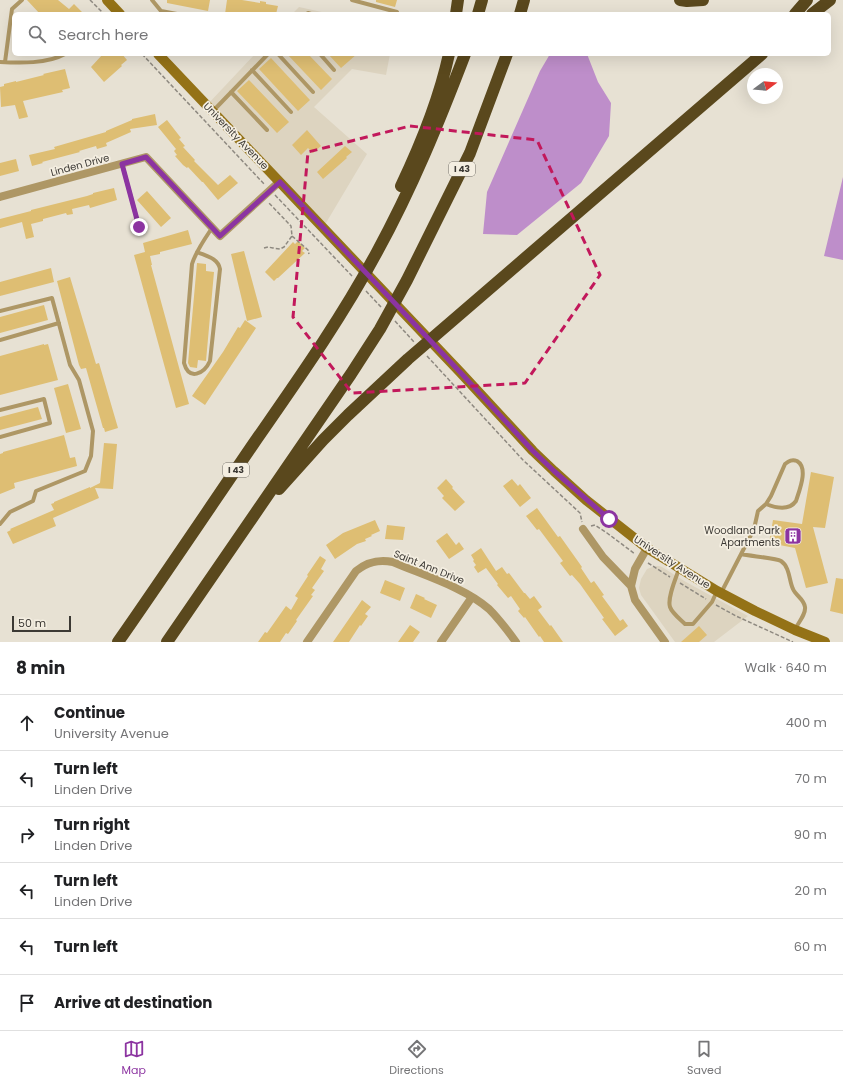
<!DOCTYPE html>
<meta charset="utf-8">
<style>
body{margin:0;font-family:Poppins,sans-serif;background:#f6f6f6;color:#202124}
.compass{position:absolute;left:747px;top:68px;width:36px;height:36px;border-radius:50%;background:#fff;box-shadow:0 4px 16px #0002;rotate:74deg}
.scale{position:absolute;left:12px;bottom:10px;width:59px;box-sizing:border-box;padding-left:4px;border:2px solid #3c3934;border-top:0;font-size:11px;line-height:14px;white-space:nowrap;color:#3c3934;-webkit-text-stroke:3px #f4eee1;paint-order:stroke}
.stop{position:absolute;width:12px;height:12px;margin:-9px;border:3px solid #8c34a1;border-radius:50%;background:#fff}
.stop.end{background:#8c34a1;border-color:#fff;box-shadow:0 1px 4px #0008}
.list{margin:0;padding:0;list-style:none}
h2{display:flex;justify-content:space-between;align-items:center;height:52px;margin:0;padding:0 16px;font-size:17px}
h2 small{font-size:13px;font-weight:400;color:#757577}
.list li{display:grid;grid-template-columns:26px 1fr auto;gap:12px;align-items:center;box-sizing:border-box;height:56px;padding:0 16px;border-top:1px solid #e0e0e0}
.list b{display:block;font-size:15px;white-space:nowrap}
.list p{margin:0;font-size:13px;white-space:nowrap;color:#757577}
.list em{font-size:13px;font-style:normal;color:#757577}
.icon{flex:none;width:22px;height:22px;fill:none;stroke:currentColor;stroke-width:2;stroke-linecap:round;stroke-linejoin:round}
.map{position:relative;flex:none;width:843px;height:642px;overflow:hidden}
.search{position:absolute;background:#fff;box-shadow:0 4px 16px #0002;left:12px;right:12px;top:12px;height:44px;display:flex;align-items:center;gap:10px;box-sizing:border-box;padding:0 14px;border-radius:6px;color:#757577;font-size:15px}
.sheet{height:388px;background:#fff}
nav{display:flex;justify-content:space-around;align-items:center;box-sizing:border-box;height:56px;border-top:1px solid #e0e0e0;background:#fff;font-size:11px;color:#757577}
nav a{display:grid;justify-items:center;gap:2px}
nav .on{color:#8c34a1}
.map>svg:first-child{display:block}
.built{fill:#ddd4c0}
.forest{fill:#be8eca}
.building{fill:#debe73}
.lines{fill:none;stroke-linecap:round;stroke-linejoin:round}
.path{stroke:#8e8980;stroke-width:1.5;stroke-dasharray:4 2;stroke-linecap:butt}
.lane{stroke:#ae9765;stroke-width:4}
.street{stroke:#ae9765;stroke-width:8}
.secondary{stroke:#947217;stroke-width:10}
.highway{stroke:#5a481d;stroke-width:12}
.route{stroke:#8c34a1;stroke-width:5}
.marked{fill:none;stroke:#c2185b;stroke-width:3;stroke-dasharray:8 5;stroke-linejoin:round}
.labels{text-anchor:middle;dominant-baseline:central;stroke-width:3.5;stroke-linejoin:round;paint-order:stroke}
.shield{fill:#f4eee1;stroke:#736f68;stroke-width:1}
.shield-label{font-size:9px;font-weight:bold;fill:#3c3934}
.street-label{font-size:10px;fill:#3c3934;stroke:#f4eee1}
.poi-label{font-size:10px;fill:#3c3934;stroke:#f4eee1;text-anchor:end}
</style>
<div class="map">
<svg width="843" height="642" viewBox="0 0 843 642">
<rect width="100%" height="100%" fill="#e7e1d3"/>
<path class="built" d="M299 7 331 14H292Z
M255 54H390L386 75 352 69 314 107 367 154 323 228 207 105Z
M655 566H659L662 567 686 582 748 616 714 642H675L641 595 639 588 641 579 647 569Z"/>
<path class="forest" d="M550 54H587L598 82 611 103 609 136 581 183 517 235 483 234 487 192 540 71Z
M843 177V260L824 256Z"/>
<path class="building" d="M27 0H58L69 9 74 4 84 14H40Z
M167 0H210L208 11 167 3Z
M227 0H242L260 3V1L266 2V4L278 6 276 14H225Z
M376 0H397L395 7 376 2Z
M103 54H122L127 60 121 65 122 66 104 82 91 67Z
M287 54H308L332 79 321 90Z
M328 54H357L341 68Z
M271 58 310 100 298 111 259 69Z
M65 69 70 88 62 90 63 92 23 101 28 117 19 119 15 105 1 107 0 87 4 86V84L16 81V82L44 75 43 74Z
M249 80 289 122 277 133 237 91Z
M155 114 157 125 130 129 131 132 106 143 107 146 97 149 96 146 79 151 80 152 42 162 43 163 32 166 29 155 55 149 54 147 106 132V131L132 120V119Z
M167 120 181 138 179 139 185 146 183 147 195 160 194 161 218 185 230 175 238 183 218 200 203 182H202L188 167 187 168 183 165 175 156 177 155 174 151 176 149 158 127Z
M307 130 321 146 313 153 308 148 301 155 292 145Z
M345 146 352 152 346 157 347 158 323 179 317 172Z
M16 159 19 171 0 176V163Z
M114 188 117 200 90 208 89 205 72 209 73 214 67 215 66 213 43 219V221L31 224 34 237 26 239 22 222 0 228V219L31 211V210L87 196 93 194V193Z
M147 191 171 218 161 227 137 200Z
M188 230 192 244 160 252V254L150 256 152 265H151L189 404 176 408 134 255 145 252 143 243Z
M298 241 305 248 302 251 305 253 278 278H277L274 281 265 272 293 242 295 244Z
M244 251 262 317 247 321 231 254Z
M197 263 206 264V271L214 272 206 361 198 360 197 368 190 367 188 363Z
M51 268 54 282 0 296V282Z
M70 277 96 364 99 363 118 428 105 432 104 428H103L86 368 81 369 79 365 57 281Z
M44 305 48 320 0 333V317Z
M245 320 256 328 205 405 192 396 223 352 238 327 240 328Z
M44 344V345L48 344 58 380 0 395V356Z
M68 384 81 429 66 433 54 388Z
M38 407 42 419 0 430V417Z
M64 435 70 458 75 457 77 466 14 483 15 488 0 494V454L3 453V452Z
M104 443 117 444 113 489 95 488 99 498 53 518 56 526 13 544 7 532 11 530 10 529 54 510 51 504 54 503V502L90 487V488L100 483Z
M811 472 834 477 825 528 813 527 828 583 806 588 795 548 769 543 773 520 802 524Z
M446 479 453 487 452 488 465 502 455 511 442 498 444 496 437 488Z
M512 479 518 486 520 484 531 498 520 507 503 486Z
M537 508 558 537 560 536 582 567 581 568 591 583 594 581 604 595 602 596 613 611 620 621 623 619 628 626 615 636 602 619 604 618 580 584 572 575 570 576 560 563 563 561 539 529 537 530 526 516Z
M375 520 380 531 371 535 372 536 365 539 366 541 357 544 335 559 326 545 343 533Z
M387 525 405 527 403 540 385 539Z
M447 533 456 545 459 542 464 549 449 559 436 541Z
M481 548 496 571 502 567 507 574 509 573 524 593H525L530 599 534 596 542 607 538 610 550 626 551 625 563 642H544L540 636 539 637 525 617 524 618 518 611 520 609 511 596 508 598 497 585 498 584 486 568 478 573 474 567 476 565 473 561 474 560 471 555Z
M320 556 326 560 321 569 324 571 312 588 315 590 311 595 313 596 296 620 297 621 288 634 286 633 280 642H258L265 632 267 633 286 606 291 610 298 598 295 596 308 576 307 575Z
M836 578 843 579V614L830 611Z
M385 580 405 588 400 601 380 593Z
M416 594 425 598 424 599 437 605 431 618 410 608Z
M362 600 371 607 365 614 368 616 361 626 360 625 349 642H333Z
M410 625 420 632 413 642H398Z
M699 626 707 635 699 642H681Z"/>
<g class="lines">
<path class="path" d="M90 0 104 14
M142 54 265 185
M275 195 352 276
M292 236 308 250 309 254
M264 248 268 247 273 248 280 249 284 247 292 236 291 226 268 202
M366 291 381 307
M395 321 414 342
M427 356 523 460 580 513 582 522
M591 526 595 525 607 533 635 554
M648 563 670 577
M680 583 706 599
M716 605 736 616 793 642"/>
<path class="lane" d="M152 0 161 11 177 14
M352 0 397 12
M307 14 308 13 311 14
M278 54 313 92
M320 54 334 70
M0 62C20 63 47 64 65 54
M5 62 12 9 22 0
M252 70 291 112
M231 92 267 130
M213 111 268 54
M122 164 139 227
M197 252C206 256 218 258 220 269L210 361C204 374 189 381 184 363L192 264C196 251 204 240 212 228
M0 311 52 298 70 365 79 380 93 431 91 456 85 471 36 491 33 501 10 512 0 524
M0 340 59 323
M0 410 44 399 50 423 0 437
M741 554C749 556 776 558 781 561 790 567 789 581 793 589 796 596 804 599 805 607 806 614 799 622 795 629
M679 569C676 578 667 598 670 607 672 613 680 619 685 624H693L712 602 717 591
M721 593 754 529 758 511 766 504 771 496 785 464C789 461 792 459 797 461 809 468 799 491 796 501 789 511 776 508 766 504"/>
<path class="street" d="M0 197 146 157 220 236 279 182
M583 529 603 557 631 586
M647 548 635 569 631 586 635 600 665 642
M307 642 356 571C367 562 378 559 393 562 423 575 464 587 489 609 499 619 508 631 516 642
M441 642 472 597"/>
<path class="secondary" d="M107 0 120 14
M158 54 460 372 533 451 554 471 586 500 647 548 717 591 755 611 795 630 825 642"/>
<path class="highway" d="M680 0 687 1 703 0
M456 14 458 0
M478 14 482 0
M520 14 524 0
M795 14 807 0
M812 14 830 0
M401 186C421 144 439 100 449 54
M279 489 323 440 348 415 408 359 762 54
M118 642C164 576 209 509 254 443 297 381 341 319 377 252 412 188 439 122 465 54
M167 642 351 374 380 329 407 280 470 153 507 54"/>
</g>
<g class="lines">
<path class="route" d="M139 227 122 164 146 157 220 236 280 182 460 372 533 451 554 471 609 519"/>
</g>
<path class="marked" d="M410 126 537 140 600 275 525 383 352 393 293 317 308 152Z"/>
<defs>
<g id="building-square" transform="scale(0.9)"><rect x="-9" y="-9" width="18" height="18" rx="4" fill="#8c34a1" stroke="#f4eee1"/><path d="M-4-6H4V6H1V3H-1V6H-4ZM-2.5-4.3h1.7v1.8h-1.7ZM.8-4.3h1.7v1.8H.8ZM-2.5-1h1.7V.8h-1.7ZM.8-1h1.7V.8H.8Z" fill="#fff"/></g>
</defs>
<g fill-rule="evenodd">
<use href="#building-square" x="793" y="536"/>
</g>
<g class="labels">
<g class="shield">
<rect x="449" y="162" width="26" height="14" rx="3"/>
<rect x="223" y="463" width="26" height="14" rx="3"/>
</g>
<g class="shield-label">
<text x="462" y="169">I 43</text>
<text x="236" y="470">I 43</text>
</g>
<g class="street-label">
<text transform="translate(236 136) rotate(46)">University Avenue</text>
<text transform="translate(80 165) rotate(-15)">Linden Drive</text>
<text transform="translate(672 562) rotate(33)">University Avenue</text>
<text transform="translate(429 567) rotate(22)">Saint Ann Drive</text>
</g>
<g class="poi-label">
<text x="780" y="530">Woodland Park<tspan x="780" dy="12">Apartments</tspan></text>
</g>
</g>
</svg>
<svg class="compass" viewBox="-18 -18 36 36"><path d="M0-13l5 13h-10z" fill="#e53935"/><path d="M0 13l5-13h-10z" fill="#757577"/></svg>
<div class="scale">50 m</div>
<div class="stop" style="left:609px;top:519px"></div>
<div class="stop end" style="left:139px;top:227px"></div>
<div class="search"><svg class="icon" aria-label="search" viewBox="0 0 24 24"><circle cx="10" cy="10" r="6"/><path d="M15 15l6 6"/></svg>Search here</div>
</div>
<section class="sheet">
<h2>8 min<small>Walk · 640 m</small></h2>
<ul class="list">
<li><svg class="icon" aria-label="ahead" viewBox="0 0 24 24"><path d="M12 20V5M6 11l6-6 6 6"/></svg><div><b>Continue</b><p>University Avenue</p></div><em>400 m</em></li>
<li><svg class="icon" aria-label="left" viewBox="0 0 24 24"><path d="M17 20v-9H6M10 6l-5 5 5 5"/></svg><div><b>Turn left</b><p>Linden Drive</p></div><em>70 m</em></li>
<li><svg class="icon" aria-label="right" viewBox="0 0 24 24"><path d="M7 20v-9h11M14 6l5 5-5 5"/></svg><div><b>Turn right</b><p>Linden Drive</p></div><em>90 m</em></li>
<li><svg class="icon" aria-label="left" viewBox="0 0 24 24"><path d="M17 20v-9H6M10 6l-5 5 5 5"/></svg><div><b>Turn left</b><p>Linden Drive</p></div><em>20 m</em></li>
<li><svg class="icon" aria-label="left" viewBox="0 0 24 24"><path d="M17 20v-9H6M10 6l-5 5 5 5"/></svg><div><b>Turn left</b></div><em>60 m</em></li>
<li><svg class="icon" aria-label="arrive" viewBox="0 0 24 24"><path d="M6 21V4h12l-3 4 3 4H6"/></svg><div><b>Arrive at destination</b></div></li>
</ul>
</section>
<nav>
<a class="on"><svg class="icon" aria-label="map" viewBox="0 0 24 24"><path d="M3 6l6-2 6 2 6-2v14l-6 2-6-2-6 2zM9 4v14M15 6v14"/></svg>Map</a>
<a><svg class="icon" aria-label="directions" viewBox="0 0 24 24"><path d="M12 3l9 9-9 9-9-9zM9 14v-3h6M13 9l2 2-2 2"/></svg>Directions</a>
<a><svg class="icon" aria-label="saved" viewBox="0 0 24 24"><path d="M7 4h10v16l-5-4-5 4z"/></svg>Saved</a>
</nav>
